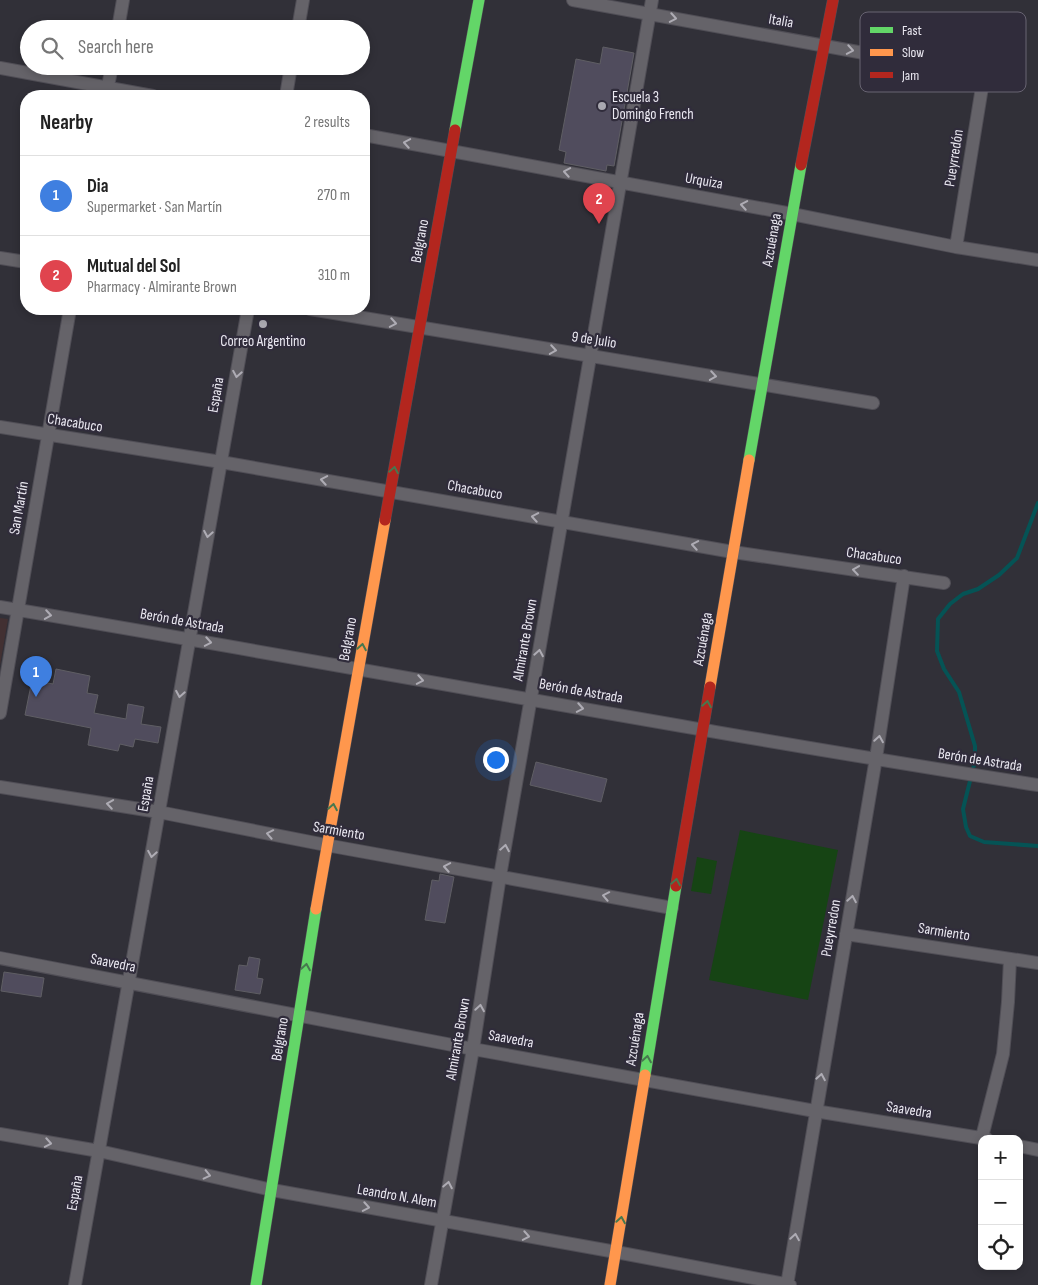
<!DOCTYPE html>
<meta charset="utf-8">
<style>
body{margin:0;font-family:"Sofia Sans Condensed",sans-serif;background:#f2f2f2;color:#222}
.controls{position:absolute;right:15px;bottom:15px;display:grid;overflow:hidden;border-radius:10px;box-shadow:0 2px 8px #0003}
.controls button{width:45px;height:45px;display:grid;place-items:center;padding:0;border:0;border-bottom:1px solid #e0e0e0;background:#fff;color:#222;font:25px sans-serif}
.you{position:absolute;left:495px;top:759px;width:18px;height:18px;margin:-12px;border:4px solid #fff;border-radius:50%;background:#1a73e8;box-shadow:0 0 0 8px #1a73e833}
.badge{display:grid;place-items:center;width:32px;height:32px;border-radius:50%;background:#2563eb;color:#fff;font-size:16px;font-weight:700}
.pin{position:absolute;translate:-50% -41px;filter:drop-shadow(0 1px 2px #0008)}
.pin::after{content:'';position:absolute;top:26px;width:18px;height:15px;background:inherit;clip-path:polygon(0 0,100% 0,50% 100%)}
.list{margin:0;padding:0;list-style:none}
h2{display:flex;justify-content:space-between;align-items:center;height:65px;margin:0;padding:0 20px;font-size:21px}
h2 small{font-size:16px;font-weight:400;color:#767676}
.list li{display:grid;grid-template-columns:32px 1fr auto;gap:15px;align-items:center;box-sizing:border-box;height:80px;padding:0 20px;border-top:1px solid #e0e0e0}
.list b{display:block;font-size:19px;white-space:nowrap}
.list p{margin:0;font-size:16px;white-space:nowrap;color:#767676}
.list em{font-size:16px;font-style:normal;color:#767676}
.icon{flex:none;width:28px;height:28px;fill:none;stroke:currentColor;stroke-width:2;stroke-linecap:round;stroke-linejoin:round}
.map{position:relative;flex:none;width:1038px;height:1285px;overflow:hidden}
.search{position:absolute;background:#fff;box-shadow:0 2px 8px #0003;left:20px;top:20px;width:350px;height:55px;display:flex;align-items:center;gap:12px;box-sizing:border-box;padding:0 18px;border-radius:28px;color:#767676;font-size:19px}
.panel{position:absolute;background:#fff;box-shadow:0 2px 8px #0003;left:20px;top:90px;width:350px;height:225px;border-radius:20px}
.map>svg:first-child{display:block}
.education{fill:#423032}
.green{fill:#164414}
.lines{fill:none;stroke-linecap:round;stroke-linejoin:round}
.stream{stroke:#055355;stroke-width:4}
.building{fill:#504c5d;stroke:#5f5e64}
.street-casing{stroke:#504e56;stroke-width:14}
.fast-casing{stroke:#504e56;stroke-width:12}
.slow-casing{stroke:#504e56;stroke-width:12}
.jam-casing{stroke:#504e56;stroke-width:12}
.street{stroke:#656369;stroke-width:12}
.fast{stroke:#63d668;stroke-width:11}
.slow{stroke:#ff974d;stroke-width:11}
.jam{stroke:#b3261e;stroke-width:11}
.oneway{stroke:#aeacb4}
.oneway2{stroke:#47784f}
.poi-dot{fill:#a9a8b0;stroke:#302c3b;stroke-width:2}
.labels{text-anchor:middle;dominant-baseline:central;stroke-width:4.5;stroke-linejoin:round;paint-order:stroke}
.street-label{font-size:15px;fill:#eae8f1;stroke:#302c3b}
.poi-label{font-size:15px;fill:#eae8f1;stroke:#302c3b;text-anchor:start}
.key{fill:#302c3b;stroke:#686472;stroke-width:1}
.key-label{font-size:14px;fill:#eae8f1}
</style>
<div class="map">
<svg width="1038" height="1285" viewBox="0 0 1038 1285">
<rect width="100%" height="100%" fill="#313038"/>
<path class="education" d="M0 618 8 619 0 665Z"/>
<path class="green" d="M740 830 838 850 808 1000 709 980Z
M697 857 717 861 711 894 691 891Z"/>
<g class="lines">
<path class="stream" d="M1038 503 1017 558 999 575 978 589 963 594 950 604 938 619 937 651 944 669 959 692 975 746V761L963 809 966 827 970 836 984 842 1038 846"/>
</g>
<path class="building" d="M603 47 634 53 614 166 607 165 606 171 564 163 566 152 559 150 576 59 600 64Z
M56 669 90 676 87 693 98 695 94 713 126 719 128 704 144 707 141 724 161 727 158 743 135 739 133 747 120 744 118 751 88 745 91 728 25 715 32 680 53 684Z
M536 762 607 779 601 802 530 785Z
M440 874 454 877 445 923 425 920 432 880 439 881Z
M249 957 260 959 257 978 263 979 260 994 235 990 239 965 247 966Z
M4 972 44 978 41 997 1 991Z"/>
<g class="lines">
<g class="street-casing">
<path id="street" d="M573 0 984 75 956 247
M118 29 123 0
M298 29 303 0
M0 68 153 96
M106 96 112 66
M286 96 291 66
M364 135 792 214 956 247 1038 260
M0 258 26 262
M310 309 873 403
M0 427 221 462 733 552 944 583
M0 607C346 665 691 731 1038 785
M0 713 70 309
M0 787 159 812 326 845 672 908
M846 934 1038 963
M0 958 473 1049 815 1111 987 1139
M0 1134 99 1151 272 1190 616 1252 790 1285
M982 1137 1003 1054 1008 1002 1010 959
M1019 1146 1038 1150
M75 1285 248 309
M431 1285 473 1049 500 876 652 0
M787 1285 876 758 904 576"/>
</g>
<g class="fast-casing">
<path id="fast" d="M455 130 479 0
M749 460 801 165
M645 1075 676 886
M256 1285 316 909"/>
</g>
<g class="slow-casing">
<path id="slow" d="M710 687 749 460
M316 909 385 520
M610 1285 645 1075"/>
</g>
<g class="jam-casing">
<path id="jam" d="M801 165 833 0
M385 520 455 130
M676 886 710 687"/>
</g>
<use href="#street" class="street"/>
<use href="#fast" class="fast"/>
<use href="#slow" class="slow"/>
<use href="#jam" class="jam"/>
</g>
<defs><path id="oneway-chevron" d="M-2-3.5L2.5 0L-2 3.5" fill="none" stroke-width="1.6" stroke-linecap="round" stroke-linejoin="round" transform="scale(1.25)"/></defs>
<g class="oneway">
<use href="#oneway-chevron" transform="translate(673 18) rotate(10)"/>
<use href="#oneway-chevron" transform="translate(850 50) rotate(10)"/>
<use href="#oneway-chevron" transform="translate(407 143) rotate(-170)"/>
<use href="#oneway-chevron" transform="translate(567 172) rotate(-170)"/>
<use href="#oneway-chevron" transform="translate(744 205) rotate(-170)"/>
<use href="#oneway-chevron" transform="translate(393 323) rotate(10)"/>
<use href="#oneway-chevron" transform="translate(553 350) rotate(9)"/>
<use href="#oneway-chevron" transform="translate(237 374) rotate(100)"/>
<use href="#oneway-chevron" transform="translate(713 376) rotate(9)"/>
<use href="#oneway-chevron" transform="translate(324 480) rotate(-170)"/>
<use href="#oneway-chevron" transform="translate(535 517) rotate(-170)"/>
<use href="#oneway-chevron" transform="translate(208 534) rotate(100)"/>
<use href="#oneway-chevron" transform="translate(695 545) rotate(-170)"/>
<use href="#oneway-chevron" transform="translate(856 570) rotate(-172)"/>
<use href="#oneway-chevron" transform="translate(48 615) rotate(9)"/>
<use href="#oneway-chevron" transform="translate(208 642) rotate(10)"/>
<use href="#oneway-chevron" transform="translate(539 653) rotate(-80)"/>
<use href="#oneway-chevron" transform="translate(420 680) rotate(10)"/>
<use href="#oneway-chevron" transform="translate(180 694) rotate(100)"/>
<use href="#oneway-chevron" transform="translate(580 708) rotate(10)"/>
<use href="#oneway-chevron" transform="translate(879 739) rotate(-81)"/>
<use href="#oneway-chevron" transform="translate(110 804) rotate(-171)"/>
<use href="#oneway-chevron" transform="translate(270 834) rotate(-169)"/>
<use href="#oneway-chevron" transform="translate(505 848) rotate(-80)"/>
<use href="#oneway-chevron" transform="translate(152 854) rotate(100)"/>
<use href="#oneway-chevron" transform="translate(447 867) rotate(-170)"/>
<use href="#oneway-chevron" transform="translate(606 896) rotate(-169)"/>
<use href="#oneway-chevron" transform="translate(852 899) rotate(-80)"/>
<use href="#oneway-chevron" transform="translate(480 1008) rotate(-81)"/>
<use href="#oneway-chevron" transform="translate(821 1077) rotate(-80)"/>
<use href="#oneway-chevron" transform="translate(48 1143) rotate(10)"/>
<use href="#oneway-chevron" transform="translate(207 1175) rotate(13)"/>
<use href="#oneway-chevron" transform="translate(448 1185) rotate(-79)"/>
<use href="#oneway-chevron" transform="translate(366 1207) rotate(10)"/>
<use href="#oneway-chevron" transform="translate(526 1236) rotate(10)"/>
<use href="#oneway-chevron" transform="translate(795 1237) rotate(-81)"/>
</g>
<g class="oneway2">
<use href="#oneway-chevron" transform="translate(394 470) rotate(-80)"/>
<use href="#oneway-chevron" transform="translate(362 647) rotate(-80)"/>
<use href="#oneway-chevron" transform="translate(707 704) rotate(-80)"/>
<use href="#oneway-chevron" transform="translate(333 807) rotate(-80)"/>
<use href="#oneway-chevron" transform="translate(676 882) rotate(-80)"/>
<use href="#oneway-chevron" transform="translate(306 967) rotate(-81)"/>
<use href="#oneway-chevron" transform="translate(647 1059) rotate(-81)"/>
<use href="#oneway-chevron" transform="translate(621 1220) rotate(-81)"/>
</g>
<g class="poi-dot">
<circle cx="602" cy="106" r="5"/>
<circle cx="263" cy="324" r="5"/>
</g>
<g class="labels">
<g class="street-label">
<text transform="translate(781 21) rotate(10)">Italia</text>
<text transform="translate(954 158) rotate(-81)">Pueyrredón</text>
<text transform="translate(704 181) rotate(10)">Urquiza</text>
<text transform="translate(772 240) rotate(-80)">Azcuénaga</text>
<text transform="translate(420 241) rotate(-80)">Belgrano</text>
<text transform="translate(594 340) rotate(9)">9 de Julio</text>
<text transform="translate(216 395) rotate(-80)">España</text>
<text transform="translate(75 423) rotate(9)">Chacabuco</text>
<text transform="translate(475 490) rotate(10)">Chacabuco</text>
<text transform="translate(19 508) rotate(-80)">San Martín</text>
<text transform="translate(874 556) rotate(8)">Chacabuco</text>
<text transform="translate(182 621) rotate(10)">Berón de Astrada</text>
<text transform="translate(348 639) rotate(-80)">Belgrano</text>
<text transform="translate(703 639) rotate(-80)">Azcuénaga</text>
<text transform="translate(525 640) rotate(-80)">Almirante Brown</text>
<text transform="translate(581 691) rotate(10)">Berón de Astrada</text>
<text transform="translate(980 760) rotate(9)">Berón de Astrada</text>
<text transform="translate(146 794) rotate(-80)">España</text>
<text transform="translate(339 831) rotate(10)">Sarmiento</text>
<text transform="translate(831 928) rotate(-80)">Pueyrredon</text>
<text transform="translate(944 932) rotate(9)">Sarmiento</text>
<text transform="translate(113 963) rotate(11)">Saavedra</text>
<text transform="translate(280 1039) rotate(-81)">Belgrano</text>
<text transform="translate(458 1039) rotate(-80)">Almirante Brown</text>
<text transform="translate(511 1039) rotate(10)">Saavedra</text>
<text transform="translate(635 1039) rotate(-81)">Azcuénaga</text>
<text transform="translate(909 1110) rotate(9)">Saavedra</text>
<text transform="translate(75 1193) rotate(-80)">España</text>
<text transform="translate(397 1196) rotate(10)">Leandro N. Alem</text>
</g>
<g class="poi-label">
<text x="612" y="97">Escuela 3<tspan x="612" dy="17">Domingo French</tspan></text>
<text x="263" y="341" text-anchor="middle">Correo Argentino</text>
</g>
</g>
<rect x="860" y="12" width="166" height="80" rx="8" class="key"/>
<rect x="870" y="27" width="23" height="6" fill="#63d668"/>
<rect x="870" y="49" width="23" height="7" fill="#ff974d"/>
<rect x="870" y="72" width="23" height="6" fill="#b3261e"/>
<g class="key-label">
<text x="902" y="35">Fast</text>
<text x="902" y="57">Slow</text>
<text x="902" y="80">Jam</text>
</g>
</svg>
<div class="controls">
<button>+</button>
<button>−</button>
<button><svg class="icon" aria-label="locate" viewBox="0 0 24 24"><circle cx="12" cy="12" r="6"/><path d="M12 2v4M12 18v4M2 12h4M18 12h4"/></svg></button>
</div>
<div class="you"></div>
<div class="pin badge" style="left:36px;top:697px;background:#3f7fe0">1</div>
<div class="pin badge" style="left:599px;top:224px;background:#e0444e">2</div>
<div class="search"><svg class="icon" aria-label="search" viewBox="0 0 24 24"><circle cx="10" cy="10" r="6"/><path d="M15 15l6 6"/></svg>Search here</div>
<section class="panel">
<h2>Nearby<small>2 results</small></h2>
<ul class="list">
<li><span class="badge" style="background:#3f7fe0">1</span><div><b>Dia</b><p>Supermarket · San Martín</p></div><em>270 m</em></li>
<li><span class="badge" style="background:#e0444e">2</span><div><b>Mutual del Sol</b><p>Pharmacy · Almirante Brown</p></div><em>310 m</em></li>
</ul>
</section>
</div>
